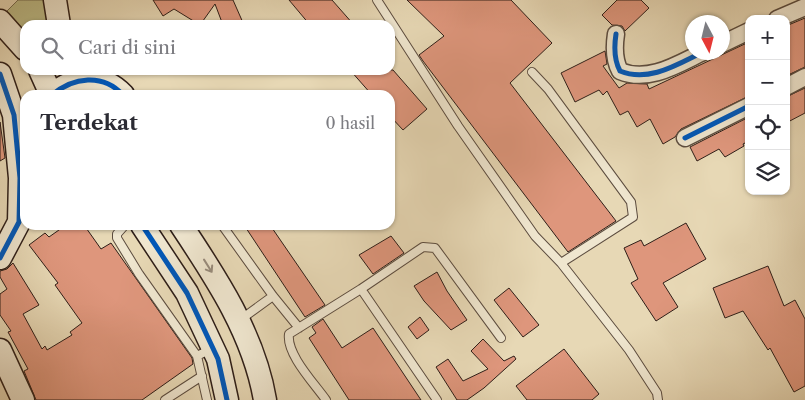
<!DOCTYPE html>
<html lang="id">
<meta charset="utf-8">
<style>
body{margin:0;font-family:"Libre Caslon Text",serif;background:#f7f7f7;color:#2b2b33}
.controls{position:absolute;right:15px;top:15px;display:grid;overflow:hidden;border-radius:10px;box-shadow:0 1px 4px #0004}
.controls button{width:45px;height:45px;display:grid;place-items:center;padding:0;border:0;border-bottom:1px solid #e1e1e2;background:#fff;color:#2b2b33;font:25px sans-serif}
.compass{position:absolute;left:685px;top:15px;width:45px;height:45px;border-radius:50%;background:#fff;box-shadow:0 1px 4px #0004;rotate:173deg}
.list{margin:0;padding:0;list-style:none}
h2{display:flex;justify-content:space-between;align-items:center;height:65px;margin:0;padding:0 20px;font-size:21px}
h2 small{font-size:16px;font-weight:400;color:#7c7c81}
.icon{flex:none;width:28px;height:28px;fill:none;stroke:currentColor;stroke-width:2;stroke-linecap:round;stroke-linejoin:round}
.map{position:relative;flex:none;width:805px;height:400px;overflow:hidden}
.search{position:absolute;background:#fff;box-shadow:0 1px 4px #0004;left:20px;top:20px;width:375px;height:55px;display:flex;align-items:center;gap:12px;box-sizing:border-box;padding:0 18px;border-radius:15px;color:#7c7c81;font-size:19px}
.panel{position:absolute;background:#fff;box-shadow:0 1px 4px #0004;left:20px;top:90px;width:375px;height:140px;border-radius:15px}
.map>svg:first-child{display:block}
.green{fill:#bdbc88;stroke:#766d50}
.building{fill:#de967c;stroke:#2e1e18}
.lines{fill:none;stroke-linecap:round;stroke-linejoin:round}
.lane-casing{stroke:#5c4c3f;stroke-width:10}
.street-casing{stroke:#5c4c3f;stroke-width:19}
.secondary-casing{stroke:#2e1e18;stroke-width:25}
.lane{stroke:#efe6cf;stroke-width:8}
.street{stroke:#efe6cf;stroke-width:16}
.secondary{stroke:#efe6cf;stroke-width:22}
.cycleway-casing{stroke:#efe6cf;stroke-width:8}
.cycleway{stroke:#0057b8;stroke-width:5}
.oneway{stroke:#988c7d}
</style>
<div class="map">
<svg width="805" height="400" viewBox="0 0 805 400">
<rect width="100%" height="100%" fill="#e7d8b5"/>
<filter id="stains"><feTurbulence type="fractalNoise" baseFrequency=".004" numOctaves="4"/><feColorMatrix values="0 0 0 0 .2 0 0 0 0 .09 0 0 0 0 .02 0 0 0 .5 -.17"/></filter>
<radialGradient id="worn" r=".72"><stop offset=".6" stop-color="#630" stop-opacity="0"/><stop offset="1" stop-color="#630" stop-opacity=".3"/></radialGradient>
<path class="green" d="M18 0H45L49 25H25V36L4 14Z"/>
<path class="building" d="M153 0H233L244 25H223L215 4 200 25 174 9 163 16Z
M289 0H332L354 25H310Z
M407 0H511L552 43 510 83 616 221 568 252 423 61 419 55 444 36Z
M617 0H641L649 8 625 31 622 26 612 25 602 15Z
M805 18V67L786 76V26Z
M749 42V96L681 129 675 137 663 144 650 119 637 127 628 111 620 115 607 91 603 95 599 90 575 102 561 73 605 51 607 64 603 66 619 88 627 83 647 84 649 89Z
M350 70H393L427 109 403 130 390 116V95H372Z
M805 88V113L786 123V97Z
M749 117V141L743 144 744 146 725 157 719 149 697 161 690 147Z
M0 122 5 158 0 161Z
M686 223 706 259 663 283 678 307 656 321 631 283 638 279 624 248 641 240 644 246Z
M66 225H84L101 249 111 243 192 358 193 364 142 400H36L24 371 28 369 8 332 11 331 0 315V294L7 289 0 277V271L7 269 13 263 39 305 23 314 42 349 45 346 47 350 72 335 70 332 82 323 55 285 58 283 29 245 45 233 49 237Z
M244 225H270L325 305 305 317Z
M391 236 404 253 373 274 359 255Z
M768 266 784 306 795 300 805 319V386L794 392 770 348 768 350 743 311 725 318 713 288Z
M437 272 447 291 467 320 451 330 424 301 414 286Z
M509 288 539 325 523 337 494 300Z
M420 317 429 330 417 339 408 327Z
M323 319 342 348 373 328 421 400H349L309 338 316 333 312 327Z
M483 339 504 361 514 356 516 359 484 388 467 400H457L436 367 448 359 463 381 488 369 471 351Z
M564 349 599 394 592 400H527L516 386Z"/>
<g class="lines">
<g class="lane-casing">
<path id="lane" d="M377 0 458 126 535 236 561 263 633 217 631 202 548 89 532 72
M125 225 117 234V238L139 274 197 356 211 349
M222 225 273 296 299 328
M561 263 629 350 657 393 658 400
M240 320 273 296
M197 356 207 400
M165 400 202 376
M326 400C314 383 286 354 289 334L361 289
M437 400 361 289 423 247 435 248 501 338"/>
</g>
<g class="street-casing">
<path id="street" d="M777 19 805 7
M616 34C614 47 614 60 620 71 649 83 678 64 703 52
M722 44 749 31
M786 87 805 77
M685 138 749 106"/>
</g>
<g class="secondary-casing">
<path id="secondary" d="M55 0 59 25
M0 21 25 49
M40 70 49 90 48 95
M0 74 14 115 20 178 19 222 0 258
M52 95C73 77 103 73 123 95
M142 225 187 293 218 359 227 400
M181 225C217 279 254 335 265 400
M0 350 23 400"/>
</g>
<use href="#lane" class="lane"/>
<use href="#street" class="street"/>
<use href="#secondary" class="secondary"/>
<g class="cycleway-casing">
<path id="cycleway" d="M616 34C614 47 614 60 620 71 649 83 678 64 703 52
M0 74 14 115 20 178 19 222 0 258
M52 95C73 77 103 73 123 95
M685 138 749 106
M142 225 187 293 218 359 227 400"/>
</g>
<use href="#cycleway" class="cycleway"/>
</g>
<defs><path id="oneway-shaft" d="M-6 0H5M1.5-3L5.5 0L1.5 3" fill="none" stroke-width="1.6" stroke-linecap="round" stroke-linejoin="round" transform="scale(1.25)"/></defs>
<use class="oneway" href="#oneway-shaft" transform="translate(208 266) rotate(58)"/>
<rect width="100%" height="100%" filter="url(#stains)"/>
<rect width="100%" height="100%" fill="url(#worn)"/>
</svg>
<div class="controls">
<button>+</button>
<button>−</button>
<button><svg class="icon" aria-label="locate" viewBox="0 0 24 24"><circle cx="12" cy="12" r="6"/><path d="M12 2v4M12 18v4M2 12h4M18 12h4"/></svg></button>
<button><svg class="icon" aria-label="layers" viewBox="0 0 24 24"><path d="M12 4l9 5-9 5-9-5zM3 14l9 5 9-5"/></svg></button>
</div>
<svg class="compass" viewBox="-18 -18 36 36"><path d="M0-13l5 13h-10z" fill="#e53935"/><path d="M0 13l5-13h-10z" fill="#7c7c81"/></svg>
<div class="search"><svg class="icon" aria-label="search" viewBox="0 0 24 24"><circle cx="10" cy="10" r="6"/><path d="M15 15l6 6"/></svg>Cari di sini</div>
<section class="panel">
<h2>Terdekat<small>0 hasil</small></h2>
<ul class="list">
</ul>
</section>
</div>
